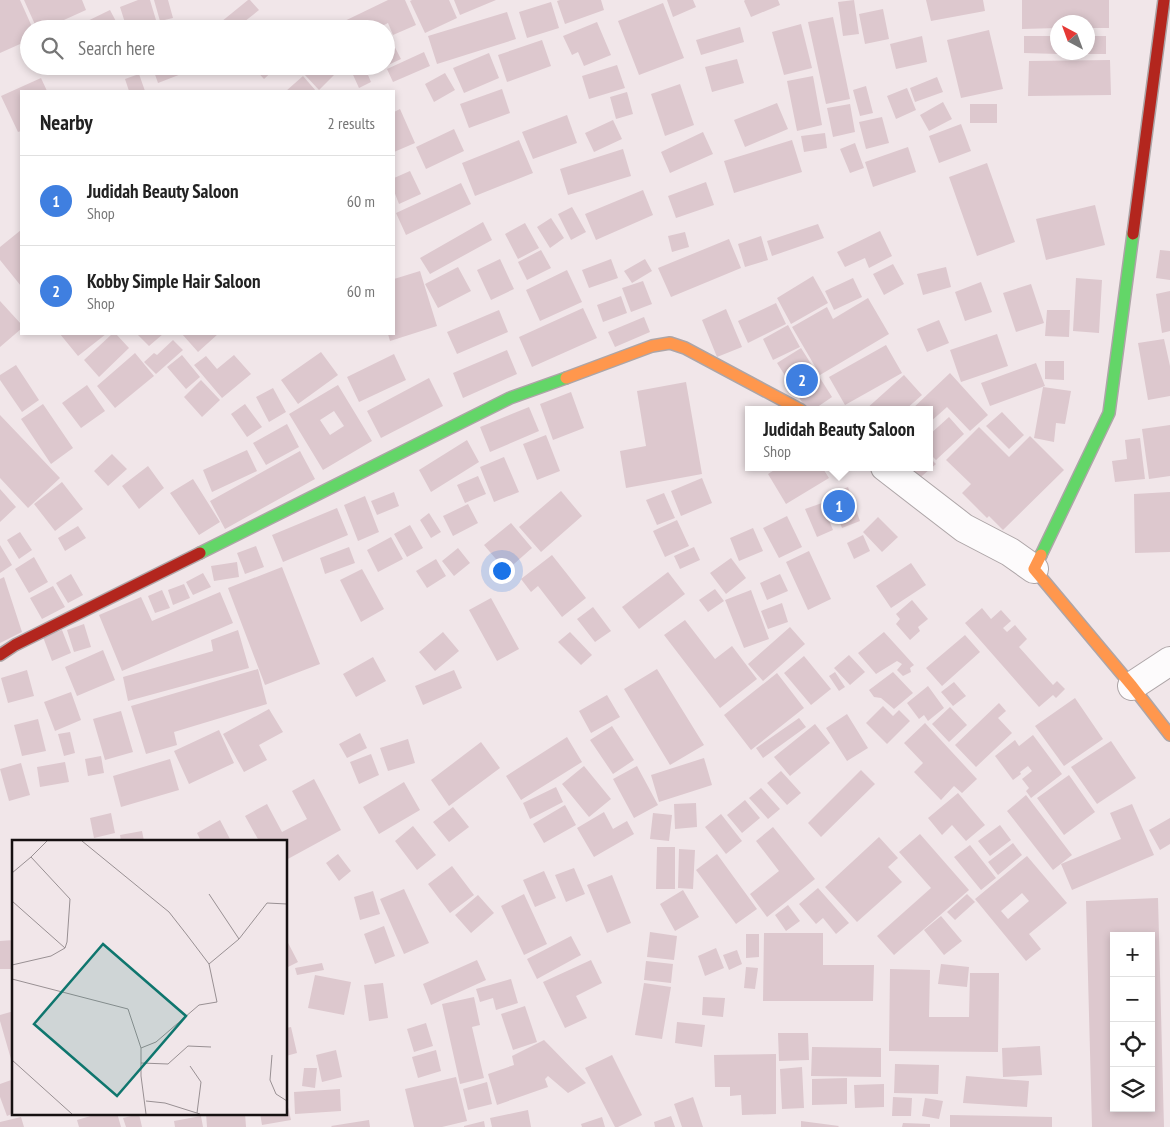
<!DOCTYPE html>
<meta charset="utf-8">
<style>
body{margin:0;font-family:"PT Sans Narrow",sans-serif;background:#f2f2f2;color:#222}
.controls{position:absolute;right:15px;bottom:15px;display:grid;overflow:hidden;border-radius:0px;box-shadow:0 2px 8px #0003}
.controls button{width:45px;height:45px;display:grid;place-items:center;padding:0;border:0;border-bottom:1px solid #e0e0e0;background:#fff;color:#222;font:25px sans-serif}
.compass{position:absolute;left:1050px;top:15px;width:45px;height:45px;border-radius:50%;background:#fff;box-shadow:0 2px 8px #0003;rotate:319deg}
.you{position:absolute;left:501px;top:570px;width:18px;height:18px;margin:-12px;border:4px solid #fff;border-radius:50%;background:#1a73e8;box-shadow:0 0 0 8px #1a73e833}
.badge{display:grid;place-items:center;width:32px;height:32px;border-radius:50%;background:#ea580c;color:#fff;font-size:16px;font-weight:700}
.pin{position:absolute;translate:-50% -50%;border:2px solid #fff;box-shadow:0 1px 5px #0006}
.popup{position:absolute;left:745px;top:406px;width:188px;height:65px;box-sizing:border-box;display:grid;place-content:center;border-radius:0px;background:#fff;filter:drop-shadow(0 1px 4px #0005);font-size:16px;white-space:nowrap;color:#767676}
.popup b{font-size:19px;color:#222}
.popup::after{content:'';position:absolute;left:50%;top:100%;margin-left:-10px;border:10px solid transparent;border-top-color:#fff}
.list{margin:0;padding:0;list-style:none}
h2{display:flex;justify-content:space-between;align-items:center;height:65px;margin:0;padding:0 20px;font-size:21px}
h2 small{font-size:16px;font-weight:400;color:#767676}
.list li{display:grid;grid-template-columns:32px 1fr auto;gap:15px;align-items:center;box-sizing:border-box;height:90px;padding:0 20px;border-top:1px solid #e0e0e0}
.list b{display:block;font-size:19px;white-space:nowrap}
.list p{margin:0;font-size:16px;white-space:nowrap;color:#767676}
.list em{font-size:16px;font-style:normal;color:#767676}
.icon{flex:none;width:28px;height:28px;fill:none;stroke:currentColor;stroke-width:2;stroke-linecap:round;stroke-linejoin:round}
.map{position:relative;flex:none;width:1170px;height:1127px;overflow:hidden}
.search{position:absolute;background:#fff;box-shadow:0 2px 8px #0003;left:20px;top:20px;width:375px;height:55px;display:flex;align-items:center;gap:12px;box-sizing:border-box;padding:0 18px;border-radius:28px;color:#767676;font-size:19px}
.panel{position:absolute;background:#fff;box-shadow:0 2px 8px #0003;left:20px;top:90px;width:375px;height:245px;border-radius:0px}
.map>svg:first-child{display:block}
.building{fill:#ddc8ce;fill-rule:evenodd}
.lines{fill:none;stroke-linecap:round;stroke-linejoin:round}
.street-casing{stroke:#ada5a7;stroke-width:30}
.fast-casing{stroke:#ada5a7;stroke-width:14}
.slow-casing{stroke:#ada5a7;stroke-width:14}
.jam-casing{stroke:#ada5a7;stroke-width:14}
.street{stroke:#fdfbfc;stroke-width:28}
.fast{stroke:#63d668;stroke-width:11}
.slow{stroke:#ff974d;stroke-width:11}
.jam{stroke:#b3261e;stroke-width:11}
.inset-road{fill:none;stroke:#999093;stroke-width:1}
.view{fill:#0f766e;fill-opacity:0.15;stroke:#0f766e;stroke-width:2.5}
.inset-edge{fill:none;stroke:#161011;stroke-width:2.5}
</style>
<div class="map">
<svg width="1170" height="1127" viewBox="0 0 1170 1127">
<rect width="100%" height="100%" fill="#f1e6e9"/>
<path class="building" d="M0 0H20L33 29H29V40L0 53Z
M24 0H82L86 10 44 29H37Z
M138 0H150L156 20 127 29 120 7Z
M154 0H168L173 18 160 21Z
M248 0H250L259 10 235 29H219L216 26Z
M388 0H405L416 25 393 35 388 23 376 29H328Z
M412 0H449L457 18 425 33 410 1Z
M454 0H496L460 15Z
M560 0H601L604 10 565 24 557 1Z
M667 0H693L696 7 673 17Z
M745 0H778L780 5 751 17 744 1Z
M854 0 859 34 843 36 838 2Z
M926 0H983L985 11 931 21Z
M1022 0H1109V28H1088V22H1058V28L1022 29Z
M551 2 559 28 527 38 519 12Z
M663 3 684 58 639 75 618 21Z
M883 9 889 39 865 44 859 14Z
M110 10 120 29H71Z
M507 12 516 39 437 64 428 36Z
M833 17 850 99 826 104 808 22Z
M171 22 173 29H153Z
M597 22 611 55 584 66 578 52 572 55 563 36Z
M801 24 812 68 784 75 772 32Z
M740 27 744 42 701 55 696 40Z
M989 30 1003 89 961 98 947 40Z
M389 36 401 59 386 66V38Z
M922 36 927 62 896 69 890 44Z
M1024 36H1058V54L1024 53Z
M1088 36H1106V54H1088Z
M542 40 551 66 507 82 498 55Z
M424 52 430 66 393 82 387 69Z
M489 53 499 78 464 93 453 68Z
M737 59 744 83 712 92 705 67Z
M1110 60 1111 95 1028 96 1029 61Z
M617 65 625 88 589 99 582 76Z
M152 66H187L189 71 158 83Z
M252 66H278L264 79Z
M312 66H327L334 75 319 90 304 74Z
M349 66H385L368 75 371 82 359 88Z
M445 73 455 90 434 102 425 84Z
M139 74 145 91H129L125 79Z
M303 76 316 91H286Z
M813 76 822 125 797 131 787 81Z
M937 77 943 92 915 102 910 88Z
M41 78 47 91H21V131L18 132 1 96Z
M680 84 694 125 665 136 651 94Z
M866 86 873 113 860 116 853 90Z
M907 88 916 110 896 119 887 96Z
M502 89 510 113 469 128 460 104Z
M627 92 633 114 616 119 610 97Z
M943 102 952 119 929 131 920 115Z
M777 103 788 129 745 147 734 120Z
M850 104 855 132 833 137 827 108Z
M970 104H997V123H970Z
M400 109 415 143 394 152V112Z
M567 115 577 143 533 159 522 132Z
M882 117 889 143 866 149 859 122Z
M613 120 622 139 594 152 585 133Z
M961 124 971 151 939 163 929 136Z
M454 129 464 151 426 169 416 147Z
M703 132 713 154 670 173 661 152Z
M825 133 827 148 804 152 801 136Z
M519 140 533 173 475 196 462 163Z
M792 140 802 172 734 193 724 161Z
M855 143 864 168 850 173 840 149Z
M908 147 916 172 873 187 865 162Z
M623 149 631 176 568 195 560 169Z
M987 163 1015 242 977 256 949 177Z
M410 171 421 194 399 204 394 191V178Z
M706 182 714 205 676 218 668 196Z
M461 183 471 204 406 235 396 213Z
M643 190 653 215 596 240 585 214Z
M1095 205 1105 245 1046 260 1036 219Z
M572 207 586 232 571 240 558 214Z
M551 218 564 238 550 248 537 227Z
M483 222 492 240 430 274 420 258Z
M525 223 539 248 518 259 505 234Z
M818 224 824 238 772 256 767 241Z
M21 230V286L0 260V247Z
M880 231 892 256 869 268 865 258 845 267 837 252Z
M685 232 689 247 672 252 668 236Z
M761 236 768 260 745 267 738 244Z
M729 239 741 268 671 297 658 268Z
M541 250 551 268 527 280 518 262Z
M1160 250 1170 251V280L1156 278Z
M500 259 514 289 491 300 477 270Z
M611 259 618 278 589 288 582 270Z
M645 259 652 271 632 283 624 271Z
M893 264 904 284 884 295 873 274Z
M458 267 471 291 438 308 425 284Z
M946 267 951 287 923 295 917 274Z
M567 270 582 302 540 321 526 290Z
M420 271 437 326 390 341 388 334H394V279Z
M813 276 828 303 791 324 777 298Z
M853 278 862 297 834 310 825 291Z
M1076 278 1102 280 1099 333 1073 331Z
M643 281 652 304 631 312 622 288Z
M981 282 992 312 965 321 955 292Z
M1031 284 1044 323 1016 332 1003 293Z
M1170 291V331L1162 333 1156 294Z
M621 296 627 313 603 322 597 305Z
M868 298 889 334 820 375 792 327 827 307 833 319Z
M0 301 21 324V329L0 347Z
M776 303 786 324 748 343 738 321Z
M583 308 597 338 532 367 519 337Z
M726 309 742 347 717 357 702 320Z
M499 310 508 332 457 354 447 332Z
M1047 310H1070L1069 337 1045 336Z
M644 317 650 332 615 347 608 332Z
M939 320 949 343 927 352 917 329Z
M788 325 800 347 773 360 763 339Z
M60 334H106L78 356Z
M112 334H116L129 348 99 377 84 360Z
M137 334H163L149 346Z
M182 334H218L198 352Z
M997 334 1008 366 961 382 950 350Z
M1164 339 1170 366V396L1148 400 1138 343Z
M173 340 183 350 156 374 144 362 154 353 157 355Z
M886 345 902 373 845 405 829 377Z
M801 348 832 397 813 410H807L777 363Z
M507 350 517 374 463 398 453 373Z
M321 352 338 375 298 404 281 380Z
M135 353 154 376 115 408 97 386Z
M394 354 406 380 359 402 347 377Z
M182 355 200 377 186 389 167 367Z
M234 355 251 374 222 398 194 365 206 356 217 369Z
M1045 361H1064V380L1045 379Z
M1036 363 1045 386 990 406 981 383Z
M16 365 39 400 22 412 0 380V375Z
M950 373 988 415 970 431 947 407 929 423V410H911Z
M904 375 922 395 905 410H865Z
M429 378 443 406 381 438 367 411Z
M201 380 220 400 202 417 184 397Z
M686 382 702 474 626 488 620 451 646 446 637 391Z
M87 385 105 411 81 428 62 403Z
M338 385 372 441 323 470 289 414ZM334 411 344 426 330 435 320 420Z
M1043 387 1071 391 1065 424 1056 423 1054 442 1034 438Z
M273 388 286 412 269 422 256 397Z
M571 392 584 428 553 440 540 404Z
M43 404 73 448 51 464 21 419Z
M245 404 262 427 247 437 231 414Z
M529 407 539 431 490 452 480 427Z
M1002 412 1024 435 1009 449 986 426Z
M0 415 60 478 28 508 0 478Z
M949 417 964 434 936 460 929 453V435Z
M287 424 299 447 266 465 253 443Z
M1170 425V476L1149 479 1142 429Z
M979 427 1009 457 1030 436 1064 470 1003 530 989 516 987 518 962 493 971 484 946 460Z
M546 435 560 471 537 480 523 444Z
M1140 438 1145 479 1115 482 1112 461 1127 459 1125 440Z
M467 440 479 462 431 492 419 470Z
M247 450 257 471 212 492 203 470Z
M300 451 315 479 225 529 210 501Z
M112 454 127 469 108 486 94 471Z
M504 457 519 492 494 502 480 467Z
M929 457 936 464 916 481 903 467H929Z
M148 466 164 488 139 509 122 486Z
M779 467H822L829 478 786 504 768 474Z
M478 476 486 494 465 503 457 485Z
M702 478 712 503 681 516 671 491Z
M193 479 220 522 199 535 170 493Z
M62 482 83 509 55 531 34 504Z
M848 487 860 521 842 528 829 495Z
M0 489 16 507 0 522Z
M561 491 582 516 541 552 519 527Z
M394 492 399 506 377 515 371 501Z
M1170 492V552L1135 553 1134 494Z
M664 493 675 518 657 525 646 500Z
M365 496 379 532 358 541 344 505Z
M822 503 833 530 817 537 805 509Z
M468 504 478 523 453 536 443 516Z
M337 508 348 535 283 562 272 535Z
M429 513 441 532 431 538 420 520Z
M787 516 802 547 779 558 763 528Z
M878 517 898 537 882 552 863 532Z
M677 520 689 546 665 557 653 531Z
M511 523 532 548 506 571 484 545Z
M410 525 423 548 407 557 394 534Z
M78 526 86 538 65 551 58 538Z
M753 528 763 551 739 561 730 538Z
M20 532 32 550 19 559 7 540Z
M863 535 870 551 854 559 847 543Z
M391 537 403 559 378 572 367 550Z
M0 545 12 565 0 573Z
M256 546 264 567 245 574 237 553Z
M349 547 355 563 325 574 320 558Z
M694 547 700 560 680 569 674 556Z
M458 548 470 563 454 576 442 561Z
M809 551 831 599 808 610 786 562Z
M552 555 586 598 562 617 538 586 531 592 521 579Z
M34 557 48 582 29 593 15 569Z
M731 558 746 578 726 594 710 573Z
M436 559 446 576 427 588 416 571Z
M237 562 239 577 214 581 211 566Z
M911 563 926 585 891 608 876 586Z
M282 567 320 664 265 685 228 588Z
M362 569 384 609 361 622 340 580Z
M668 572 685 594 639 629 622 607Z
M203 573 211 587 193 595 186 582Z
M71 574 83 595 68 603 56 583Z
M780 574 788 591 767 600 760 583Z
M4 577 22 632 0 643V579Z
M184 584 190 598 173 605 168 590Z
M53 586 65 607 42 619 30 598Z
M715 589 724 601 708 612 699 600Z
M162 590 170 608 155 613 148 596Z
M751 590 769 639 744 648 725 600Z
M220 592 233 623 122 671 99 615 141 597 152 621Z
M491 598 519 649 497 661 469 610Z
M912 600 928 619 918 627 920 631 910 640 896 624 900 619 896 614Z
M782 603 788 622 768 629 761 611Z
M593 607 611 631 595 642 577 619Z
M982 608 991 619 1001 610 1011 621 1003 628 1007 632 1015 625 1027 639 1019 647 1053 685 1057 681 1065 689 1056 698 1053 695 1039 707 965 623Z
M685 620 715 659 732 646 757 679 720 708 664 635Z
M84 624 91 647 74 652 67 630Z
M790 627 805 644 763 681 748 664Z
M62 630 71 653 52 661 43 637Z
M238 630 249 668 128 701 123 677 213 651 211 640Z
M443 632 459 651 435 671 419 652Z
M570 632 592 655 581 665 558 642Z
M884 632 914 665 910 668 911 672 903 676 897 670 902 664 897 661 876 674 858 653Z
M965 635 980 652 942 686 926 668Z
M103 650 115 680 77 696 65 667Z
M849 655 865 672 850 685 834 668Z
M804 656 831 689 811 705 784 673Z
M373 657 386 681 356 697 343 674Z
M258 669 267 704 174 732 177 745 146 754 131 706Z
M657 669 704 745 670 765 624 689Z
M27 670 34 696 8 703 1 678Z
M454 670 462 688 423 705 415 686Z
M835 672 845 687 839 691 829 676Z
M893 672 913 693 894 709 881 698 874 697 869 690Z
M777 673 804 708 751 750 724 715Z
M954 682 966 696 953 706 941 692Z
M928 686 944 708 928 721 924 715 919 719 907 703Z
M71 692 81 720 55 731 44 702Z
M607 695 620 717 591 733 579 711Z
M1075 698 1103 739 1064 766 1035 726Z
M999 703 1006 711 998 718 1012 733 976 767 955 745Z
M883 706 893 716 899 710 910 721 887 744 866 723Z
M950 707 967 725 949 742 932 724Z
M269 709 283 732 259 745 267 760 244 772 223 734Z
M121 711 133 752 105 760 93 719Z
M847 714 868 748 847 761 826 728Z
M799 718 806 727 763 758 756 748Z
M38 719 46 751 22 756 14 725Z
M925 723 977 779 962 793 954 786 941 800 914 772 923 763 904 743Z
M815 724 830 743 790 776 774 757Z
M612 726 634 760 613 774 590 740Z
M219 730 234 763 189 784 174 751Z
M70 732 75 753 64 756 58 734Z
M360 733 367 748 347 758 339 744Z
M1033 735 1062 774 1031 798 1026 791 1029 788 1022 779 1032 771 1028 766 1020 772 1021 774 1013 780 995 756 1015 740 1019 746Z
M567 737 582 762 521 800 506 776Z
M408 739 415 763 388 771 380 748Z
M1111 741 1136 778 1097 804 1071 767Z
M481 742 500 768 449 806 431 780Z
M371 754 379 775 359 784 350 762Z
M101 756 104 773 88 776 85 759Z
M704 758 712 785 659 802 651 775Z
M170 759 179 790 121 807 113 776Z
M65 762 69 782 40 787 37 767Z
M21 763 30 795 9 801 0 769Z
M584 766 611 799 589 817 562 784Z
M637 766 658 805 634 818 613 779Z
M861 770 875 784 821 837 808 823Z
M781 771 801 793 787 805 767 783Z
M1069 775 1095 812 1064 835 1037 798Z
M314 779 341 830 286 860V841H259L245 816 267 804 282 832 307 819 292 791Z
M404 782 420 810 379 834 363 807Z
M556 787 563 802 530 819 523 803Z
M761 788 780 809 768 819 749 798Z
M958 793 985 825 966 841 952 825 942 835 928 818Z
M1026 795 1072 855 1053 870 1007 811Z
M745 800 760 818 742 833 727 815Z
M696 803 697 827 675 829 674 804Z
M1132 804 1154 855 1072 890 1061 864 1121 839 1110 813Z
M565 805 576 825 544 843 533 824Z
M453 807 469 827 449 842 433 822Z
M604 812 613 829 627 821 634 834 594 857 577 828Z
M111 813 115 833 94 838 90 818Z
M653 813 672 815 669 841 650 839Z
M721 814 742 841 726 854 705 827Z
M1170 818V844L1160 850 1149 830Z
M220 820 230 839 227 841H201L197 833Z
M1000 825 1011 840 990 856 978 841Z
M413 826 436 855 417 870 395 841Z
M773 827 815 879 767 917 750 894 779 871 756 841Z
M142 831 144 841H121L120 835Z
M920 834 969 890 894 955 877 936 931 888 899 852Z
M879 837 898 858 888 867 902 882 857 922 825 887Z
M1013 843 1022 855 998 875 988 862Z
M970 845 996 878 981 890 954 857Z
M657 847H675V889H656Z
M679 849 695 850 693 889 678 888Z
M338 854 351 871 339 881 326 863Z
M717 854 757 909 736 924 696 870Z
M1027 856 1067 903 1029 934 1041 949 1026 961 975 899ZM1022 893 1029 901 1008 919 1001 911Z
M452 866 474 895 450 913 428 884Z
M574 868 585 894 566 902 555 875Z
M544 871 556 898 535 907 523 880Z
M612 875 631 923 607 933 587 885Z
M818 888 849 923 836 934 823 918 816 924 799 904Z
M404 889 429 943 404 954 380 899Z
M683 890 699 917 675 931 660 904Z
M373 891 380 914 360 920 354 897Z
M524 894 547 944 524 955 501 906Z
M967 894 975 902 955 920 947 912Z
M478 895 494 913 471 933 455 915Z
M1158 898 1164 1127H1092L1086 901ZM1114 936H1151V1108H1114Z
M788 905 800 921 786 931 775 915Z
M941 916 962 941 944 955 924 930Z
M384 926 395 956 375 964 364 934Z
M650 932 677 936 674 960 647 957Z
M764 933H823V965H874L873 1001H763Z
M746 934H759V957L746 958Z
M571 936 581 955 537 979 527 959Z
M286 939 298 962 286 968Z
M14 940V969H0V941Z
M716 948 724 968 705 976 698 956Z
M737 950 742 964 729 970 723 955Z
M477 960 486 980 431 1005 423 984Z
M591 960 602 983 576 996 587 1018 565 1028 543 982Z
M646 961 673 964 671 983 644 980Z
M322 963 324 970 297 975 295 968Z
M941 964 969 967 967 987 938 984Z
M746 967 758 968 755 989 744 988Z
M890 969 930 970 929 1017H969L970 973H999L998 1052 889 1051Z
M315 975 351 982 344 1015 308 1008Z
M511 979 518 1003 496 1010 493 998 480 1002 476 989Z
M383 983 388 1018 369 1021 364 985Z
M644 983 671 987 662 1039 635 1035Z
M474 997 480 1025 472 1027 484 1078 460 1084 442 1004Z
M703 997 725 998 723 1017 702 1015Z
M525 1006 537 1042 513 1050 501 1014Z
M14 1011V1066H13L0 1021V1015Z
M677 1022 705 1025 702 1047 675 1043Z
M426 1023 433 1046 414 1052 407 1029Z
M291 1027 297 1053 286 1056V1028Z
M778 1033H808L809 1060 779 1061Z
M544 1040 586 1083 568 1093 548 1076 545 1079 548 1087 497 1105 488 1074 514 1065 512 1056Z
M1040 1046 1042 1075 1003 1077 1002 1048Z
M812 1047 881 1048V1077L811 1076Z
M336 1050 342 1077 322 1082 316 1055Z
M436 1050 441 1071 418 1078 412 1057Z
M776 1054V1114L742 1115 741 1095 730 1096V1087H715L714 1055Z
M612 1055 642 1115 618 1127H615L585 1068Z
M895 1064 939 1065 938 1094 894 1093Z
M802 1067 804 1108 782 1109 780 1069Z
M304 1068H317L315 1088 302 1086Z
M966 1076 1029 1081 1027 1107 963 1103Z
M456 1077 467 1121 442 1127H414L405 1089Z
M847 1078V1104L812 1105V1079Z
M14 1079V1113L7 1116 0 1097V1084Z
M487 1082 492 1104 468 1110 463 1089Z
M884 1084V1107L855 1108 854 1085Z
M340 1089 341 1111 295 1114 294 1092Z
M693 1097 703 1127H682L674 1104Z
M893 1097 912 1098 911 1116H892Z
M925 1098 943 1101 939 1119 922 1116Z
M286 1099 291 1120 262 1125 260 1113H286Z
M528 1110 531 1127H492L490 1118Z
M101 1113H117L121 1127H79L77 1120Z
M206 1113H245L246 1127H207Z
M139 1114 142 1127H126L123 1118Z
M950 1115 1052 1117V1127H950Z
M201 1116 203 1127H175L174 1121Z
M671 1116 675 1127H655L654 1122Z
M21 1117 24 1127H0V1122Z
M602 1117 605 1127H582L581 1124Z
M369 1120 370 1127H332L331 1126Z
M484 1121 485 1127H464V1126Z
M801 1121 839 1126 838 1127H801Z
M903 1123 930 1124V1127H902Z"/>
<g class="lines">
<g class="street-casing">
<path id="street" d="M885 467 964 528 1010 552 1034 569
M1132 686 1170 661"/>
</g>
<g class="fast-casing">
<path id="fast" d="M200 553 510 398 566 378
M1041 555 1109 413 1133 234"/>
</g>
<g class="slow-casing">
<path id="slow" d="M566 378 652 346 670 343 685 348 801 410
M1041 555 1034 569 1132 686 1170 735"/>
</g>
<g class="jam-casing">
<path id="jam" d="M1133 234 1164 0
M0 655 15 645 200 553"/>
</g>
<use href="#street" class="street"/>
<use href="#fast" class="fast"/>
<use href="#slow" class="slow"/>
<use href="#jam" class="jam"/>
</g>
<g transform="translate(12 840)">
<rect width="275" height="275" fill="#f1e6e9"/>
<path class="inset-road" d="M70 1 157 72 175 95 197 124 205 162 187 165 144 202 129 208V236L134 274M0 33 19 17M197 54 227 99M0 61 53 108M197 124 227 99 255 63 275 64M0 125 39 116 53 108 55 102 58 59 19 17 35 1M0 139 116 169 129 208M260 215 258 240 264 254 275 261M0 220 60 274M129 223 156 224 176 206 199 207M178 226 189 242 185 273M134 261 153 263 188 274"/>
<path class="view" d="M91 104 174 176 105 256 22 184Z"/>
<rect width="275" height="275" class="inset-edge"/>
</g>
</svg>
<div class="controls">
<button>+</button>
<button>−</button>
<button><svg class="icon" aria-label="locate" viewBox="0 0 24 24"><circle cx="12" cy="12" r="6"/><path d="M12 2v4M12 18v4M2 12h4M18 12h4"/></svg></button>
<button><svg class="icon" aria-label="layers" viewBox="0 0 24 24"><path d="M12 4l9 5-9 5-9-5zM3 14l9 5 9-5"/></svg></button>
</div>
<svg class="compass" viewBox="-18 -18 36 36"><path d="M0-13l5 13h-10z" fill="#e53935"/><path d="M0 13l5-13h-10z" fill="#767676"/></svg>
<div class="you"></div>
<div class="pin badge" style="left:839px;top:506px;background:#3f7fe0">1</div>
<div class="popup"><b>Judidah Beauty Saloon</b>Shop</div>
<div class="pin badge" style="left:802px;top:380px;background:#3f7fe0">2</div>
<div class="search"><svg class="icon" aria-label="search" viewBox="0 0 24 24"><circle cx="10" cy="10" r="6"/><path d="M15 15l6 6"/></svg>Search here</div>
<section class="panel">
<h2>Nearby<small>2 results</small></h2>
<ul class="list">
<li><span class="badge" style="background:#3f7fe0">1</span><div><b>Judidah Beauty Saloon</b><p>Shop</p></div><em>60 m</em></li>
<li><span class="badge" style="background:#3f7fe0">2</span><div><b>Kobby Simple Hair Saloon</b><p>Shop</p></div><em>60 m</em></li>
</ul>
</section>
</div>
